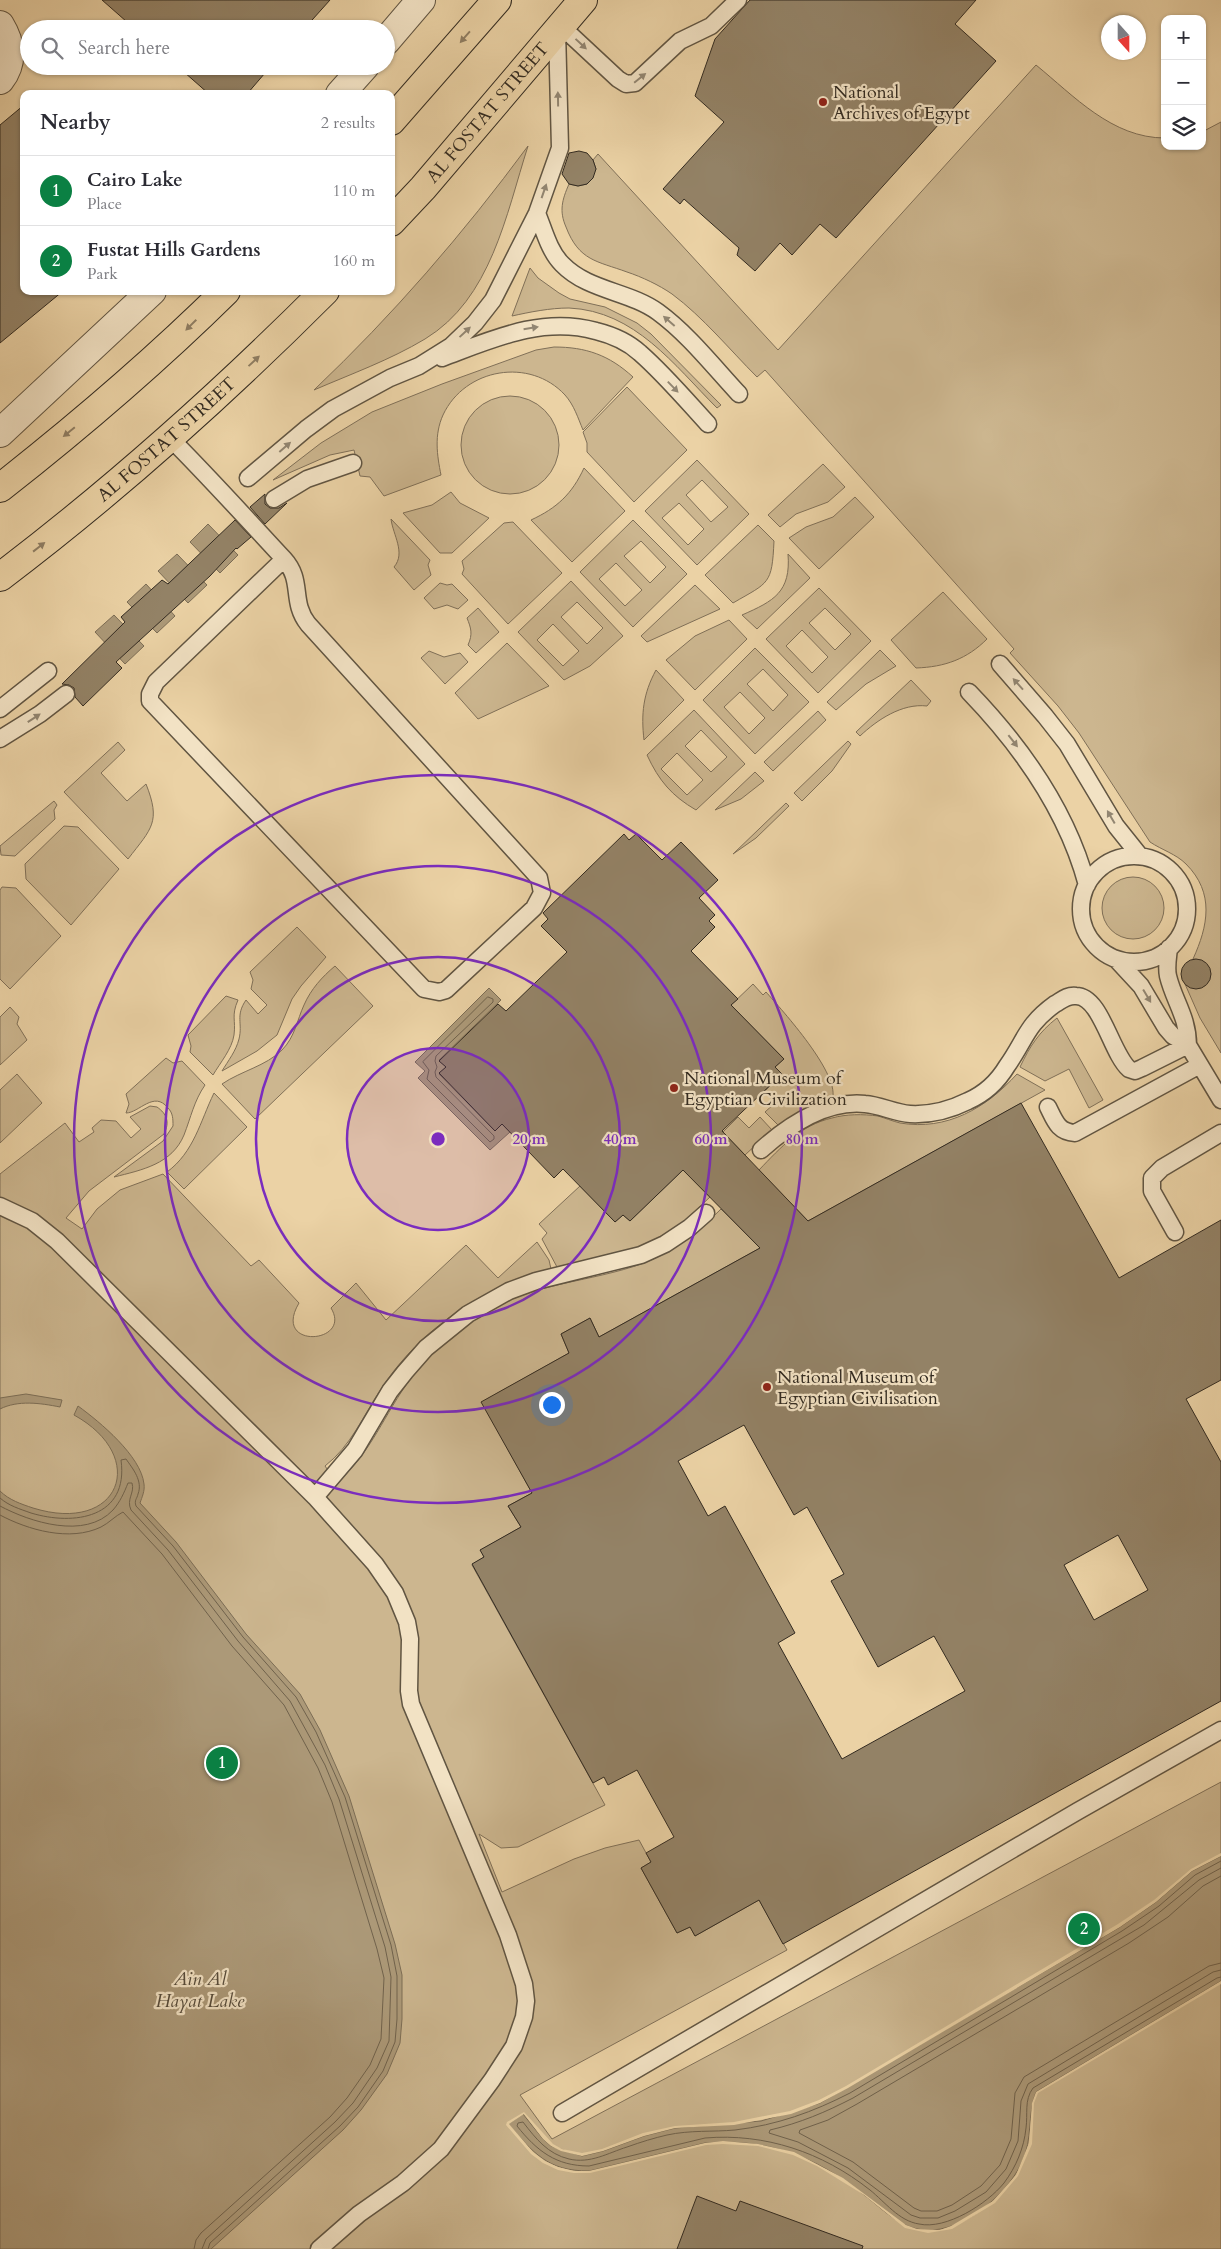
<!DOCTYPE html>
<meta charset="utf-8">
<style>
body{margin:0;font-family:Cardo,serif;background:#f7f7f7;color:#2b2b33}
.controls{position:absolute;right:15px;top:15px;display:grid;overflow:hidden;border-radius:10px;box-shadow:0 1px 4px #0004}
.controls button{width:45px;height:45px;display:grid;place-items:center;padding:0;border:0;border-bottom:1px solid #e1e1e2;background:#fff;color:#2b2b33;font:25px sans-serif}
.compass{position:absolute;left:1101px;top:15px;width:45px;height:45px;border-radius:50%;background:#fff;box-shadow:0 1px 4px #0004;rotate:159deg}
.you{position:absolute;left:551px;top:1404px;width:18px;height:18px;margin:-12px;border:4px solid #fff;border-radius:50%;background:#1a73e8;box-shadow:0 0 0 8px #1a73e833}
.badge{display:grid;place-items:center;width:32px;height:32px;border-radius:50%;background:#0b8043;color:#fff;font-size:16px;font-weight:700}
.pin{position:absolute;translate:-50% -50%;border:2px solid #fff;box-shadow:0 1px 5px #0006}
.list{margin:0;padding:0;list-style:none}
h2{display:flex;justify-content:space-between;align-items:center;height:65px;margin:0;padding:0 20px;font-size:21px}
h2 small{font-size:16px;font-weight:400;color:#7c7c81}
.list li{display:grid;grid-template-columns:32px 1fr auto;gap:15px;align-items:center;box-sizing:border-box;height:70px;padding:0 20px;border-top:1px solid #e1e1e2}
.list b{display:block;font-size:19px;white-space:nowrap}
.list p{margin:0;font-size:16px;white-space:nowrap;color:#7c7c81}
.list em{font-size:16px;font-style:normal;color:#7c7c81}
.icon{flex:none;width:28px;height:28px;fill:none;stroke:currentColor;stroke-width:2;stroke-linecap:round;stroke-linejoin:round}
.map{position:relative;flex:none;width:1221px;height:2249px;overflow:hidden}
.search{position:absolute;background:#fff;box-shadow:0 1px 4px #0004;left:20px;top:20px;width:375px;height:55px;display:flex;align-items:center;gap:12px;box-sizing:border-box;padding:0 18px;border-radius:28px;color:#7c7c81;font-size:19px}
.panel{position:absolute;background:#fff;box-shadow:0 1px 4px #0004;left:20px;top:90px;width:375px;height:205px;border-radius:10px}
.map>svg:first-child{display:block}
.green{fill:#ccb68f;stroke:#807058;fill-rule:evenodd}
.water{fill:#ac9978;stroke:#7c6d55}
.pier{fill:#ebd2a5}
.lines{fill:none;stroke-linecap:round;stroke-linejoin:round}
.shore{stroke:#70624c;stroke-width:1}
.building{fill:#938266;stroke:#332b21;fill-rule:evenodd}
.lane-casing{stroke:#615542;stroke-width:19}
.street-casing{stroke:#615542;stroke-width:30}
.primary-casing{stroke:#332b21;stroke-width:30}
.lane{stroke:#f2e2c4;stroke-width:16}
.street{stroke:#f2e2c4;stroke-width:28}
.primary{stroke:#ebd2a5;stroke-width:28}
.oneway{fill:#8f7e63}
.oneway2{fill:#928672}
.ring{fill:none;stroke:#7b2cbf;stroke-width:2.5}
.poi-dot{fill:#8f2418;stroke:#f2e2c4;stroke-width:2}
.labels{text-anchor:middle;dominant-baseline:central;stroke-width:4.5;stroke-linejoin:round;paint-order:stroke}
.poi-label{font-size:18px;fill:#332b21;stroke:#f2e2c4;text-anchor:start}
.street-label{font-size:18px;fill:#332b21;stroke:#f2e2c4}
.water-label{font-size:19px;font-style:italic;fill:#574c3b;stroke:#f2e2c4}
.centre{fill:#7b2cbf;stroke:#f2e2c4;stroke-width:2.5}
.ring-label{font-size:15px;text-anchor:middle;font-weight:bold;fill:#7b2cbf;stroke:#f2e2c4;stroke-width:4.5;stroke-linejoin:round;paint-order:stroke}
</style>
<div class="map">
<svg width="1221" height="2249" viewBox="0 0 1221 2249">
<rect width="100%" height="100%" fill="#ebd2a5"/>
<filter id="stains"><feTurbulence type="fractalNoise" baseFrequency=".004" numOctaves="4"/><feColorMatrix values="0 0 0 0 .2 0 0 0 0 .09 0 0 0 0 .02 0 0 0 .5 -.17"/></filter>
<radialGradient id="worn" r=".72"><stop offset=".6" stop-color="#630" stop-opacity="0"/><stop offset="1" stop-color="#630" stop-opacity=".3"/></radialGradient>
<path class="green" d="M1036 65C1074 96 1112 138 1165 138V146H1202V132L1221 122V1053L1200 1018 1185 984C1211 1001 1221 961 1193 959 1208 926 1215 893 1186 864 1176 854 1162 850 1150 842L1079 733 1058 706 1010 653 1014 649 765 370 757 377C730 350 703 317 672 294 659 285 642 277 627 272 597 261 579 261 566 227 559 211 562 200 569 184L578 186 587 184 596 169 593 160 598 154 778 350Z
M528 146C506 215 491 299 425 339 390 360 351 374 314 390 393 315 463 234 528 146Z
M530 268 538 278 559 293 570 299 605 307 637 323 651 334 721 405 717 408C674 365 635 311 569 308 550 308 530 312 512 316Z
M554 347C586 347 609 355 633 377L583 430C578 418 574 405 565 395 530 357 465 368 443 415 434 435 437 455 441 475L384 496 370 477 360 476 354 450 330 455 273 480 321 443 372 412 442 384 536 350Z
M627 387 687 450 634 502 587 452V443L583 432Z
M461 445a49 49 0 1 1 98 0a49 49 0 1 1-98 0Z
M697 460 749 514 697 565 645 511ZM702 480 728 507 711 522 686 495ZM679 503 704 529 688 545 662 518Z
M823 464 845 487 828 502 796 514 780 527 768 515Z
M584 468 625 511 572 562 531 520C557 508 572 494 584 468Z
M451 492 460 503 489 518 452 553H440L403 513 432 505Z
M855 497 874 517 819 569 789 538 806 527 833 517Z
M391 519 430 560 428 565 431 575 414 590 394 567C406 553 393 535 391 519Z
M633 520 687 574 633 627 580 572ZM641 541 666 567 650 583 624 556ZM616 563 642 590 625 606 599 579Z
M513 522 562 573 508 624 462 574 464 569 462 561 504 523Z
M758 525 774 541C772 585 769 582 733 603L705 575Z
M788 554 810 578 757 629 742 615C774 601 791 592 788 554Z
M571 581 623 636 590 666 564 680 518 632ZM577 602 603 628 587 644 561 617ZM553 624 579 651 563 666 537 640Z
M440 583 447 585 452 584 468 600 458 609 447 605 434 609 424 598Z
M695 585 720 609 647 642 641 636Z
M819 588 871 641 818 693 766 639ZM825 608 851 634 835 650 809 623ZM802 630 828 657 812 673 786 646Z
M943 592 987 639C967 659 945 667 916 668L891 640Z
M478 608 499 632 476 653 468 645C473 634 471 628 467 618Z
M729 620 747 639 695 690 666 660 695 636Z
M507 643 549 686 478 719 455 693Z
M755 648 809 702 755 754 703 700ZM763 669 788 695 773 711 747 684ZM740 692 765 718 749 734 724 707Z
M880 650 896 666 866 684 836 710 827 702Z
M429 651 444 657 460 653 468 662 445 684 421 658Z
M656 670 684 700 644 740C641 714 643 694 656 670Z
M911 680 931 701 927 706C902 703 877 720 860 736L856 732Z
M694 710 745 764 696 810C672 796 659 781 647 755ZM701 730 727 757 711 772 685 746ZM677 753 703 780 687 795 661 769Z
M818 711 826 720 773 771 764 762Z
M848 741 851 744 832 771 802 801 794 793Z
M118 742 125 750 101 773 127 801 146 784C161 822 152 828 128 859L64 792Z
M755 772 764 781 741 799 715 810Z
M54 801 57 805 54 810 55 819 15 856 1 855 0 846Z
M786 803 789 806 756 838 733 854Z
M64 826 78 827 119 869 71 925 26 879 25 864Z
M1102 908a31 31 0 1 1 62 0a31 31 0 1 1-62 0Z
M2 887 16 888 61 936 10 989 0 979V890Z
M297 927 326 957 301 986 292 999 277 1035 257 1051 222 1071C228 1061 236 1051 239 1039 243 1023 235 1016 246 1000L258 1014 267 1005 251 989 253 980 250 972Z
M335 966 373 1006 255 1119 222 1084C241 1071 266 1066 282 1050 295 1037 297 1020 304 1005 311 989 322 977 335 966Z
M753 984 763 995 766 992C782 1010 842 1076 832 1100L778 1125 765 1112 775 1103 764 1092 781 1075 775 1067 784 1059 731 1005Z
M226 996 238 1000C231 1016 236 1020 234 1035 232 1049 220 1063 213 1075L190 1052 191 1046 188 1035Z
M10 1007 19 1017 17 1024 27 1040 0 1065V1017Z
M1057 1018 1103 1100 1089 1108 1069 1069 1045 1081 1020 1067C1030 1046 1039 1032 1057 1018Z
M166 1058 173 1063 182 1061 205 1085C194 1101 191 1117 184 1135 172 1164 142 1170 114 1177L163 1141 173 1126C173 1119 173 1113 168 1108 154 1090 139 1113 126 1113L129 1104 126 1094Z
M17 1074 42 1103 0 1143V1090Z
M1017 1074 1045 1090 808 1221 759 1170C781 1147 801 1125 832 1118 846 1114 863 1114 878 1116 885 1118 892 1121 900 1123 947 1131 986 1108 1017 1074Z
M214 1093 247 1127 184 1189 167 1172C194 1152 200 1122 214 1093Z
M150 1106 157 1107C167 1114 170 1122 164 1134L89 1191 66 1218 82 1229 97 1209 120 1190 163 1174 251 1266 259 1260 299 1303C271 1350 353 1344 331 1308L356 1283 386 1320 466 1245 498 1278 537 1242 549 1260 551 1269C538 1271 524 1277 512 1283 458 1305 413 1340 381 1389 363 1416 351 1446 325 1466L337 1483C373 1450 383 1416 411 1378 429 1352 455 1331 481 1315 532 1282 589 1283 644 1263 674 1251 698 1232 721 1209L760 1248 599 1337 590 1318 561 1334 569 1353 482 1402 532 1493 508 1506 521 1527 481 1550 484 1557 472 1565 605 1805 518 1847 501 1848 479 1834 502 1892 574 1859 605 1848 639 1840 651 1862 641 1868 677 1933 690 1927 695 1936 759 1900 787 1950 520 2095 552 2139 1221 1782V2249H0V1174L65 1123 79 1142 94 1132 92 1128 101 1120 116 1121 131 1138 141 1129 130 1117Z
M738 1117 749 1128 760 1117 772 1130 745 1155 723 1132Z
M683 1170 710 1197 679 1226 638 1249 557 1267 542 1239 547 1233 539 1224 580 1186 615 1222 623 1215 630 1221Z"/>
<path class="water" d="M208 524 238 555 220 573 190 542Z
M177 554 207 585 188 603 158 571Z
M146 584 175 616 157 633 127 602Z
M114 615 144 646 125 664 95 632Z
M489 988 501 1000 439 1060 446 1067 439 1074 495 1131 502 1124 510 1132 490 1150 418 1078 425 1071 415 1062Z
M26 1394 62 1400 60 1407C40 1403 18 1400 0 1409V1398Z
M78 1406C100 1422 141 1456 144 1484 145 1491 142 1497 140 1503L176 1542 246 1634 300 1694 320 1730 349 1796 395 1944 402 1975V2019L400 2043 387 2074 361 2110 343 2130 211 2249H0V1491C9 1500 21 1504 33 1508 120 1535 150 1457 74 1415Z
M1221 1856V1981L1036 2092C1027 2115 1033 2139 1022 2162 1007 2196 957 2238 917 2229 897 2225 879 2206 863 2194 815 2156 767 2138 705 2143L589 2171C547 2171 534 2153 508 2124L523 2114 543 2139 551 2146 582 2156 603 2151 644 2136 675 2128 761 2121 820 2103 1120 1927 1156 1902 1192 1871Z"/>
<path class="pier" d="M1221 1853V1856L1192 1871 1156 1902 1120 1927 848 2088 820 2103 791 2114 734 2125 675 2128 644 2136 603 2151 582 2156 561 2151 551 2146 543 2139 524 2114 509 2124 533 2152 545 2161 558 2167 574 2171H589L705 2143 723 2141 758 2144 794 2152 843 2178 906 2225 917 2229 940 2230 951 2226 993 2201 1016 2175 1029 2143 1032 2103 1036 2092 1221 1981V1984L1038 2093 1034 2103 1032 2144 1018 2176 995 2203 952 2229 928 2233 905 2228 864 2195 817 2166 793 2155 758 2146 723 2144 706 2145 590 2173H574L558 2170 543 2163 531 2154 506 2125 507 2122 524 2112 553 2144 562 2149 582 2153 602 2149 643 2133 675 2126 734 2122 790 2111 819 2100 846 2086 1118 1924 1154 1900 1191 1869Z"/>
<g class="lines">
<path class="shore" d="M488 997 493 999V1002L436 1056 435 1061 437 1067 435 1072 436 1077 494 1136V1139L490 1142 427 1079 429 1070 423 1062Z
M0 1498C9 1506 20 1509 31 1513 74 1526 129 1518 121 1460L126 1459C133 1469 143 1481 138 1494 137 1499 134 1500 136 1506L173 1546 243 1637 296 1697 316 1732 345 1797 391 1945 397 1976V2019L395 2042 383 2071 358 2107 340 2126 210 2243 208 2249
M0 1506C30 1522 85 1540 113 1510 120 1502 124 1493 128 1483H132C135 1493 126 1499 131 1510L168 1550 238 1641 290 1701 325 1765 339 1799 385 1947 391 1977 389 2041 377 2068 353 2103 335 2122 206 2239 202 2249
M0 1515C28 1530 70 1542 101 1527 109 1523 115 1516 123 1512L162 1554 232 1646 284 1705 318 1768 332 1802 377 1949 384 1978 381 2039 370 2065 347 2098 330 2117 201 2233 196 2240 194 2249
M1221 1861 1195 1875 1159 1906 1122 1931 850 2093C813 2112 777 2125 735 2130 713 2132 690 2130 667 2135 654 2138 641 2142 627 2147 608 2153 590 2164 569 2159 548 2154 536 2139 523 2122L518 2123 517 2126C537 2151 556 2166 589 2166L705 2138C765 2133 822 2152 870 2190 885 2202 899 2221 919 2224 946 2230 987 2204 1004 2183 1016 2167 1024 2148 1026 2128 1028 2114 1024 2100 1033 2088L1217 1978 1221 1977
M1221 1868 1199 1880 1144 1925 853 2098C826 2112 800 2123 770 2130L769 2133 798 2142 848 2168 911 2215 920 2218H938L955 2211 986 2192 1006 2169 1018 2141 1021 2101 1028 2084 1213 1972 1221 1970
M1221 1876 1203 1886 1168 1917 1129 1943 857 2104 828 2120 800 2130 799 2133 853 2162 914 2208 921 2211H937L952 2205 981 2186 1000 2165 1011 2139 1015 2093 1024 2077 1209 1966 1221 1963"/>
</g>
<path class="building" d="M102 0H330L304 29H135Z
M750 0H976L955 24 996 61 836 238 820 224 792 255 780 243 755 271 737 255 739 248 684 199 680 204 663 189 724 122 695 96 715 39Z
M190 66H271L247 94H209L184 72Z
M24 105V291H63L0 343V125Z
M579 151 587 153 593 160 596 169 593 178 587 184 578 186 569 184 562 174 569 153Z
M265 494V504L270 508H279L287 503 265 524 250 507Z
M235 520 251 537 237 549 236 548 210 576 116 662 122 668 83 706 75 697 74 688 69 685 62 684 125 622 121 617 162 580 168 584Z
M624 834 629 840 636 834 662 860 681 842 718 880 699 898 715 915 709 921 715 927 691 951 738 999 731 1005 784 1059 775 1067 782 1074 722 1131 808 1221 1021 1103 1119 1278 1221 1220V1380L1186 1399 1221 1462V1701L783 1944 759 1900 695 1936 690 1927 677 1933 641 1868 651 1862 646 1853 674 1837 637 1770 608 1785 604 1777 593 1783 472 1564 484 1557 480 1550 521 1527 508 1506 532 1493 481 1402 569 1353 561 1334 590 1318 599 1337 760 1248 683 1170 630 1221 623 1215 615 1222 563 1169 554 1178 502 1124 495 1131 439 1073 446 1067 439 1061 498 1004 506 1011 567 952 541 926 548 919 543 913ZM744 1425 794 1515 807 1507 844 1574 831 1581 878 1667 934 1636 965 1691 842 1759 778 1643 795 1633 725 1506 708 1516 678 1461ZM1118 1535 1148 1590 1094 1620 1064 1565Z
M1181 974a15 15 0 1 1 30 0a15 15 0 1 1-30 0Z
M697 2196 736 2211 740 2201 863 2246 862 2249H677Z"/>
<g class="lines">
<g class="lane-casing">
<path id="lane" d="M560 25 618 79 626 84 635 83 680 41 711 26 738 0
M537 213C544 230 549 251 562 264 588 291 629 291 658 312 688 334 713 366 739 394
M442 358C493 339 542 316 596 331 612 335 627 341 640 353 664 374 686 400 708 424
M170 438C209 477 246 518 284 559 304 581 290 601 308 624L539 878 542 893 534 908 446 990 439 992 424 989 150 701V694L156 682 284 559
M248 478 306 429 333 409 390 378 419 366 451 346 475 323 493 300 537 213 560 148 557 30
M274 499 307 479 353 463
M1000 664 1045 716 1067 744 1116 826 1140 856
M969 692C1022 747 1067 810 1087 885
M0 709 48 671
M0 739 40 714 66 694
M1081 909a53 53 0 1 1 106 0a53 53 0 1 1-106 0Z
M1169 948C1168 958 1166 967 1168 976 1174 1001 1188 1017 1188 1045
M1116 959 1141 986 1166 1028 1173 1036 1188 1045 1221 1100
M1048 1107C1055 1121 1058 1132 1075 1133L1200 1065
M761 1150C789 1125 826 1100 865 1104 880 1105 895 1113 910 1114 930 1115 950 1110 968 1101 984 1094 998 1081 1007 1066 1026 1039 1026 1025 1055 1004 1062 1000 1067 995 1076 996 1101 996 1111 1053 1129 1069L1135 1071 1142 1068 1188 1045
M0 1206 32 1221 57 1241 315 1497 375 1564 395 1593 407 1622 410 1639 409 1691 411 1704 508 1935 524 1984 526 2001 524 2017 514 2046 492 2080 441 2149 403 2183 359 2214 319 2249
M1175 1232 1152 1191V1178L1162 1168 1221 1133
M315 1497 355 1450 390 1391 405 1372 426 1348 468 1314 509 1291 536 1281 641 1255 665 1244 689 1228 706 1213
M562 2113 1078 1811 1221 1730"/>
</g>
<g class="street-casing">
<path id="street" d="M0 25C11 43 14 62 0 80
M386 41 421 0
M340 94 365 66
M0 433 152 291"/>
</g>
<g class="primary-casing">
<g id="primary">
<path d="M391 121 497 0"/>
<path id="s1" d="M391 222 423 188 583 0"/>
<path d="M0 488C79 426 155 361 226 291"/>
<path id="s2" d="M0 577C115 490 223 393 325 291"/>
</g>
</g>
<use href="#lane" class="lane"/>
<use href="#street" class="street"/>
<use href="#primary" class="primary"/>
</g>
<defs><path id="oneway-solid" d="M-6-.8H1V-3.2L6.5 0L1 3.2V.8H-6Z" transform="scale(1.25)"/></defs>
<g class="oneway">
<use href="#oneway-solid" transform="translate(465 37) rotate(131)"/>
<use href="#oneway-solid" transform="translate(191 325) rotate(135)"/>
<use href="#oneway-solid" transform="translate(254 361) rotate(-43)"/>
<use href="#oneway-solid" transform="translate(69 432) rotate(141)"/>
<use href="#oneway-solid" transform="translate(39 547) rotate(-38)"/>
</g>
<g class="oneway2">
<use href="#oneway-solid" transform="translate(581 44) rotate(43)"/>
<use href="#oneway-solid" transform="translate(640 78) rotate(-39)"/>
<use href="#oneway-solid" transform="translate(558 99) rotate(-91)"/>
<use href="#oneway-solid" transform="translate(544 191) rotate(-71)"/>
<use href="#oneway-solid" transform="translate(669 321) rotate(-139)"/>
<use href="#oneway-solid" transform="translate(531 328) rotate(-9)"/>
<use href="#oneway-solid" transform="translate(465 332) rotate(-43)"/>
<use href="#oneway-solid" transform="translate(673 387) rotate(46)"/>
<use href="#oneway-solid" transform="translate(285 447) rotate(-41)"/>
<use href="#oneway-solid" transform="translate(1018 684) rotate(-132)"/>
<use href="#oneway-solid" transform="translate(34 718) rotate(-33)"/>
<use href="#oneway-solid" transform="translate(1013 741) rotate(52)"/>
<use href="#oneway-solid" transform="translate(1111 817) rotate(-120)"/>
<use href="#oneway-solid" transform="translate(1147 996) rotate(59)"/>
</g>
<circle cx="438" cy="1139" r="91" fill="#7b2cbf" fill-opacity=".12"/>
<g class="ring">
<circle cx="438" cy="1139" r="91"/>
<circle cx="438" cy="1139" r="182"/>
<circle cx="438" cy="1139" r="273"/>
<circle cx="438" cy="1139" r="364"/>
</g>
<g class="poi-dot">
<circle cx="823" cy="102" r="5"/>
<circle cx="674" cy="1088" r="5"/>
<circle cx="767" cy="1387" r="5"/>
</g>
<g class="labels">
<g class="poi-label">
<text x="833" y="92">National<tspan x="833" dy="21">Archives of Egypt</tspan></text>
<text x="684" y="1078">National Museum of<tspan x="684" dy="21">Egyptian Civilization</tspan></text>
<text x="777" y="1377">National Museum of<tspan x="777" dy="21">Egyptian Civilisation</tspan></text>
</g>
<g class="street-label">
<text stroke="none"><textPath href="#s1" startOffset="146">AL FOSTAT STREET</textPath></text>
<text stroke="none"><textPath href="#s2" startOffset="216">AL FOSTAT STREET</textPath></text>
</g>
<g class="water-label">
<text x="200" y="1979">Ain Al<tspan x="200" dy="22">Hayat Lake</tspan></text>
</g>
</g>
<circle cx="438" cy="1139" r="8" class="centre"/>
<g class="ring-label">
<text x="529" y="1144">20 m</text>
<text x="620" y="1144">40 m</text>
<text x="711" y="1144">60 m</text>
<text x="802" y="1144">80 m</text>
</g>
<rect width="100%" height="100%" filter="url(#stains)"/>
<rect width="100%" height="100%" fill="url(#worn)"/>
</svg>
<div class="controls">
<button>+</button>
<button>−</button>
<button><svg class="icon" aria-label="layers" viewBox="0 0 24 24"><path d="M12 4l9 5-9 5-9-5zM3 14l9 5 9-5"/></svg></button>
</div>
<svg class="compass" viewBox="-18 -18 36 36"><path d="M0-13l5 13h-10z" fill="#e53935"/><path d="M0 13l5-13h-10z" fill="#7c7c81"/></svg>
<div class="you"></div>
<div class="pin badge" style="left:222px;top:1763px">1</div>
<div class="pin badge" style="left:1084px;top:1929px">2</div>
<div class="search"><svg class="icon" aria-label="search" viewBox="0 0 24 24"><circle cx="10" cy="10" r="6"/><path d="M15 15l6 6"/></svg>Search here</div>
<section class="panel">
<h2>Nearby<small>2 results</small></h2>
<ul class="list">
<li><span class="badge">1</span><div><b>Cairo Lake</b><p>Place</p></div><em>110 m</em></li>
<li><span class="badge">2</span><div><b>Fustat Hills Gardens</b><p>Park</p></div><em>160 m</em></li>
</ul>
</section>
</div>
